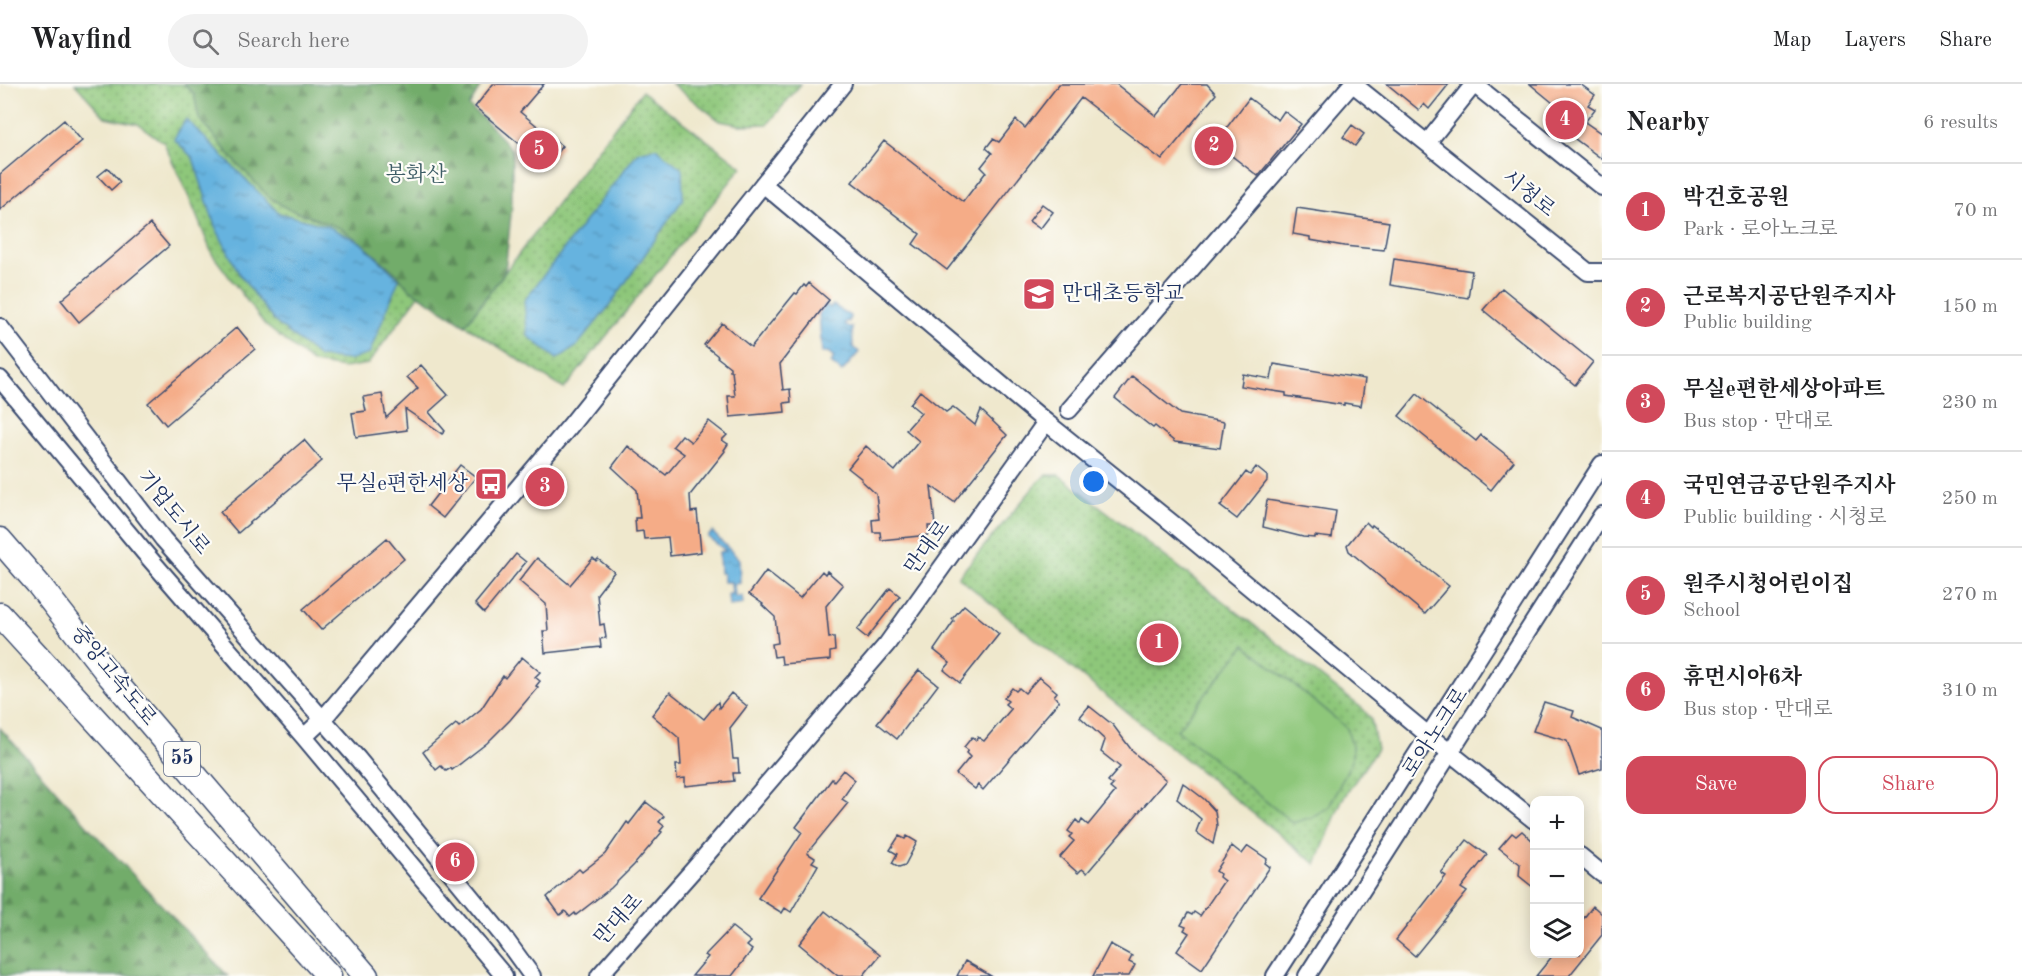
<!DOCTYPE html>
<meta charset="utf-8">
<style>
body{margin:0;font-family:"Old Standard TT","Noto Serif KR",serif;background:#f2f2f2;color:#202124}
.controls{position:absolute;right:18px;bottom:18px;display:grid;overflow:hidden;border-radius:12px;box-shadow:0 3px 15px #0003}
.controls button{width:54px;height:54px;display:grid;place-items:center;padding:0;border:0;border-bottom:2px solid #e0e0e0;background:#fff;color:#202124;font:30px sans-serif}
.you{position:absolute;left:1094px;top:398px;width:21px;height:21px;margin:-15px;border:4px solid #fff;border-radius:50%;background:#1a73e8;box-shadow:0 0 0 9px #1a73e833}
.badge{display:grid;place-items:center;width:39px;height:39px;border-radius:50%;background:#d1495b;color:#fff;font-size:20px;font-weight:700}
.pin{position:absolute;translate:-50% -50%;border:3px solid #fff;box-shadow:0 2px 6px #0006}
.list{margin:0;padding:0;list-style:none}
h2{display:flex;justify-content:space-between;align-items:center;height:78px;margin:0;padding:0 24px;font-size:26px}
h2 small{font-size:20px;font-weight:400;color:#757577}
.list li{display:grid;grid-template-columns:39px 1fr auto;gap:18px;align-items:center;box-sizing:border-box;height:96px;padding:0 24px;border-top:2px solid #e0e0e0}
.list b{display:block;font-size:22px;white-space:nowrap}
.list p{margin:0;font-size:20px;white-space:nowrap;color:#757577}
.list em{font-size:20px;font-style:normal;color:#757577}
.actions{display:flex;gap:12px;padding:18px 24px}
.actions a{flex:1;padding:14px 0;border:2px solid #d1495b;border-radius:18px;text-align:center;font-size:21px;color:#d1495b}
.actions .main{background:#d1495b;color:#fff}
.icon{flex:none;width:33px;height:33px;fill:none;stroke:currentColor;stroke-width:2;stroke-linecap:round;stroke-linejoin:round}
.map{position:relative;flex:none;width:1602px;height:892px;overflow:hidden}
header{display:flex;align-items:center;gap:36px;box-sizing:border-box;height:84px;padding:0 30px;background:#fff;border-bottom:2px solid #e0e0e0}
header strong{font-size:28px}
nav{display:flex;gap:33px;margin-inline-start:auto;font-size:21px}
.search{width:420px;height:54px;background:#f2f2f2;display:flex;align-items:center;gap:15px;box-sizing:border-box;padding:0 21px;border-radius:33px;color:#757577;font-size:22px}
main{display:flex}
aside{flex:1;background:#fff}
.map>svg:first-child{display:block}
.grass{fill:url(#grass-dots);stroke:#547b6c;stroke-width:1.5}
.forest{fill:url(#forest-firs);stroke:#466e64;stroke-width:1.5}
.garden{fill:#8ec77a;stroke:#547b6c;stroke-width:1.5}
.water{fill:url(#water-ripples);stroke:#40719e;stroke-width:1.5}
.building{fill:#f5ac87}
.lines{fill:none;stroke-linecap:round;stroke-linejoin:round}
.minor-casing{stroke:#3b4b6f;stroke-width:20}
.highway-casing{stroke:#3b4b6f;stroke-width:27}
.minor{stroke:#fff;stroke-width:16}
.highway{stroke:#fff;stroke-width:24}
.labels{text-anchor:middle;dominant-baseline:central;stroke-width:4.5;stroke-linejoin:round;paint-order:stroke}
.shield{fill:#fdfcf7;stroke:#5f6c8c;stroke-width:1.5}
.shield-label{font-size:20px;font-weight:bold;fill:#1b2f5e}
.park-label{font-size:21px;fill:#3e5d66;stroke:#fdfcf7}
.street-label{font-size:21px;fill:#1b2f5e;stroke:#fdfcf7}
.poi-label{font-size:21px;fill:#1b2f5e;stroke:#fdfcf7;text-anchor:start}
</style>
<header>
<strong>Wayfind</strong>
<div class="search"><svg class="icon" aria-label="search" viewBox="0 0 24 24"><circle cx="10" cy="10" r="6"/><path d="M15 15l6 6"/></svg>Search here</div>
<nav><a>Map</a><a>Layers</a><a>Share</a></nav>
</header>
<main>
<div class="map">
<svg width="1602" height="892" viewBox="0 0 1602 892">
<defs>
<pattern id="grass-dots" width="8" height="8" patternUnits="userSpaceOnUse" patternTransform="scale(1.5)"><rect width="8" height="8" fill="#8ec77a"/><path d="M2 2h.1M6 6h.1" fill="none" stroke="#73a267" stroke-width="1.8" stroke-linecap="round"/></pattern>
<pattern id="forest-firs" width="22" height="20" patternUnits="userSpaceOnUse" patternTransform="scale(1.5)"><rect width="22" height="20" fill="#72ac6a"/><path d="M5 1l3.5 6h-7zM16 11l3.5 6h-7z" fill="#5d8c5a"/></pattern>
<pattern id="water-ripples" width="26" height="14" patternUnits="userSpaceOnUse" patternTransform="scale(1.5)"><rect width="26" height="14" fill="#66b3df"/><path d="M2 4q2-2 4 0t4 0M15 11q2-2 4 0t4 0" fill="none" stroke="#5392b8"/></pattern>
</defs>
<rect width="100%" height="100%" fill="#fdfcf7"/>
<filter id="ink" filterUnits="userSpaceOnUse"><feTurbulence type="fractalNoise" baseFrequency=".0167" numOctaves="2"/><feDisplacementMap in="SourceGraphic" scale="12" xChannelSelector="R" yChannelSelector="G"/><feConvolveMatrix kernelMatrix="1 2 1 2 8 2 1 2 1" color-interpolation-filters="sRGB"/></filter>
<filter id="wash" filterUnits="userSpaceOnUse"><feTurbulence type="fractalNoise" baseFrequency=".008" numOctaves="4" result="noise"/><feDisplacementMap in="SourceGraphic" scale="24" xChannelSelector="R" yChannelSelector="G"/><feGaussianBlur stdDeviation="1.35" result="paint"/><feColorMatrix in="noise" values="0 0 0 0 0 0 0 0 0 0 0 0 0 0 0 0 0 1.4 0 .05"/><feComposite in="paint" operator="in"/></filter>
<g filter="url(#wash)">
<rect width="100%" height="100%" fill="#efe8cd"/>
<path class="grass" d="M75 0H191L425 203 368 280 344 284 313 279 265 241 212 170 191 118 164 59 138 40 105 33Z
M672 0H801L768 40 740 41 720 37Z
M642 7 742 83 564 305 465 241Z
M1047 391H1059L1363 625 1371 635 1377 665 1342 716 1316 780 958 493 1039 397Z"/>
<path class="forest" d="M184 0H482L469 22 485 36 512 66V121L505 188 465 241 408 204 398 191 360 158 340 144 286 124 269 113 234 76 199 35 194 10Z
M0 644 94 749 228 892H0Z"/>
<path class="garden" d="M1245 561 1347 644 1352 662V676L1329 723 1312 733 1293 739 1177 646Z"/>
<path class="water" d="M186 35 279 129 327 142 360 158 399 195 369 270 350 276 319 273 274 237 240 191 215 142 193 74 174 55Z
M656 64 682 85 683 115 610 221 576 263 557 275 528 252 524 217 638 68Z
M818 215 830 224 833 221 850 232 849 238 847 237 844 240 850 244 852 243 853 263 859 268 842 288 831 279 834 273 828 268 822 269Z
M712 448 739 475 740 499 734 500 735 513 742 512 743 520 729 522 728 510H732L731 498H724L723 489H720L719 468 726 467 708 453Z"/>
<g id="blocks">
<path class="building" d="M493 0H544L520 28 562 62 546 82 475 23Z
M1059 0H1116L1156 32 1182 0H1207L1216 10 1162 76 1081 14 947 186 913 160 920 150 852 98 884 57 963 118 986 88 981 83 992 69 986 64 993 55 999 58 1016 36 1025 44Z
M1387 0H1449L1429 25 1424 20 1419 26Z
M1530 0H1580L1595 11 1588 21 1595 25 1585 38 1602 50V75L1555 40 1564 28Z
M1249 14 1278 36 1284 27 1301 40 1258 92 1215 59Z
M64 36 82 57 0 126V90Z
M1352 41 1364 50 1355 62 1343 53Z
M108 84 120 98 111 106 98 92Z
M1042 120 1053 128 1040 145 1029 137Z
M1297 124 1389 138 1384 166 1344 162 1310 156V153L1293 150Z
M150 140 169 162 79 238 61 216Z
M1394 175 1472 187 1468 214 1390 201Z
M809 199 829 216 780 280 783 306 790 305 791 318 784 319 785 328 730 333 728 312H735L732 287H730V283L717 273 718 272 704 261 722 239 751 263 795 209 797 210 804 201 806 203Z
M1502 204 1593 278 1575 301 1483 226Z
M237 243 255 265 166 341 148 319Z
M1274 280 1365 295 1361 322 1344 319V321L1286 312V309L1241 302 1243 290 1271 295Z
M421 281 448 311 429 328 445 347 442 350 405 325 407 346 356 353 352 329 366 327 363 313 382 310 386 334 418 304 407 293Z
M1132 292 1180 330 1224 338 1220 364 1175 358 1155 342 1153 344 1115 314Z
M920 307 946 328 953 323 975 341 981 326 1007 351 954 418 931 402 935 442H928L929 451 881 456 880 448H873L872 436 879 435 876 410 861 396 862 395 848 384 866 362 895 387 919 357 906 346 921 329 910 320Z
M1417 310 1476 357 1481 351 1514 377 1491 406 1399 332Z
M709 337 727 351 722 356 728 360 724 366 725 367 690 411 691 428 697 427 701 468 670 472 668 453 644 455 643 447 636 448 635 434H640L637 406 612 383 628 362 666 391 684 370 673 362 682 351 691 358Z
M304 356 322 377 238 449 220 428Z
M460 381 476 393 443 434 428 422Z
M1256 383 1267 392V397L1237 435 1220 422 1246 388 1250 391Z
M1267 416 1336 427 1332 454 1315 452V454L1303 453 1263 443Z
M1366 438 1371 443 1372 441 1449 502 1425 530 1349 467 1347 461Z
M387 454 404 475 321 546 303 525Z
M516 470 526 478 484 529 475 520Z
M537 474 570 501 593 474 596 477 598 475 614 488 597 510 600 541 604 540 606 554 600 555 601 563 545 569 543 547H548L546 520 519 497Z
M766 487 800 514 822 487 825 490 827 487 843 501 826 522 829 554 834 553 835 567 830 568V576L782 580 781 572 774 573 772 560 778 559 775 533 762 521 763 520 749 510Z
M890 504 900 512 867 554 857 546Z
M964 521 999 550 960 599 944 586 950 579 934 566 954 537 952 535Z
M522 573 540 588 535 593 540 597 536 602 538 603 510 636 487 659 452 686 451 684 446 687 441 682 436 686 423 668 456 640 459 643 481 625 503 592 505 594Z
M919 586 938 601 897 655 877 639Z
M1039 593 1057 608 1054 612 1059 617 983 706 978 701 975 705 956 690 970 673 966 669 968 666 964 663 972 653 976 656 978 653 984 657 1011 625 1005 620 1008 617 1004 614 1012 604 1016 607 1019 604 1025 609Z
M670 608 704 635 718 618 719 624 731 609 747 622 730 644 733 675H738L739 689H733L734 697 685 702V694L677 695 676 681H681L679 654 652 631Z
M1544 618 1574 627 1572 633 1602 646V684L1579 691 1567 657 1533 647Z
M1089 622 1113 641 1133 668 1166 696 1087 789 1082 785 1078 789 1060 773 1074 757 1069 753 1072 750 1068 747 1076 736 1080 740 1082 736 1088 741 1115 708 1110 704 1113 701 1108 697 1120 683 1101 668 1105 656 1080 633Z
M843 686 855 696 842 715 848 719 807 769 815 774 812 778 818 781 791 828 785 824 782 829 758 814 802 748 796 743 832 695 834 697Z
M1183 699 1204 715 1215 727 1217 742 1213 760 1196 748 1201 735 1177 715Z
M646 718 664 732 659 738 664 742 660 747 662 748 634 781 611 804 576 831 575 829 570 833 565 827 560 831 547 813 579 785 582 788 605 770 627 738 629 740Z
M1522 747 1534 758V804L1519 792 1520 780 1499 764 1512 749 1516 752Z
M899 752 905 755 907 752 917 758 905 781 899 783 892 779 897 770 890 766Z
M1467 756 1487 771 1461 804 1467 808 1415 872 1396 856 1446 792 1441 789Z
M1232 762 1242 770 1248 762 1267 775 1265 779 1270 783 1202 885 1177 867 1189 849 1184 846 1186 843 1181 841 1188 829 1192 831 1194 828 1200 832 1224 797 1219 793 1220 790 1216 787Z
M1593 822 1602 830V851L1569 892H1536L1554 870H1580V839Z
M825 827 880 871 863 892H838L799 860Z
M732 843 751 858 747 862 752 866 732 892H692L708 873 705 871Z
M1110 860 1132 872 1129 878 1135 881 1129 892H1093Z
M965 877 991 892H957Z"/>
</g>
</g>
<g filter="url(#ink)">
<use href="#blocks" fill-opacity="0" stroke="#3b4b6f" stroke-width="1.5"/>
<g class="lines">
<g class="minor-casing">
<path id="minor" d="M1353 0 1588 188H1602
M1474 0 1602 103
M1427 59 1474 0
M763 100 1046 338 1172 439 1428 651 1534 736
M0 243 163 455 358 675 503 852 532 892
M0 295 144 468 304 653 504 892
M1069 326 1352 0
M304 653 323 635 570 342 843 0
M1580 772 1602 790
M599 892 695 784 887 560 1046 338
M1275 892 1602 380
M1307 892 1602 431"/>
</g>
<g class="highway-casing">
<path id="highway" d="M0 456 39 501 110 592 366 892
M0 531 329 892"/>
</g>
<use href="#minor" class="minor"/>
<use href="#highway" class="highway"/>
</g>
</g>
<defs>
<g id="school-square" transform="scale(1.725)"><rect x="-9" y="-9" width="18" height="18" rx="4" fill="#d1495b" stroke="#fdfcf7"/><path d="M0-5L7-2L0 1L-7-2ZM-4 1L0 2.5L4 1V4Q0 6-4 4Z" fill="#fff"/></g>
<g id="bus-square" transform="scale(1.725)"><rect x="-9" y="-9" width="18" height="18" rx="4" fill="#d1495b" stroke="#fdfcf7"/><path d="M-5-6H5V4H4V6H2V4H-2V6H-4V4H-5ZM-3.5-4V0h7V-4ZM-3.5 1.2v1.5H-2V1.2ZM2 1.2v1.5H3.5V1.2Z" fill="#fff"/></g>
</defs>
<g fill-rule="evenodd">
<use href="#school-square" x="1039" y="210"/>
<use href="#bus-square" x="491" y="400"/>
</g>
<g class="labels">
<rect class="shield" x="164" y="658" width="36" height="34" rx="4.5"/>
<g class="shield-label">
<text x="182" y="675">55</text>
</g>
<g class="park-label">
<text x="416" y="91">봉화산</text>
</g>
<g class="street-label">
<text transform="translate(1528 110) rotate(39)">시청로</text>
<text transform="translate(173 429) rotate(51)">기업도시로</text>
<text transform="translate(928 464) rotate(-54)">만대로</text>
<text transform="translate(113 592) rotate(51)">중앙고속도로</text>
<text transform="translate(1436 649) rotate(-57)">로아노크로</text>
<text transform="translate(619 836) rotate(-48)">만대로</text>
</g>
<g class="poi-label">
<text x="1062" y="210">만대초등학교</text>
<text x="468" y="400" text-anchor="end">무실e편한세상</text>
</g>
</g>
</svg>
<div class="controls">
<button>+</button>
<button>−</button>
<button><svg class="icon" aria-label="layers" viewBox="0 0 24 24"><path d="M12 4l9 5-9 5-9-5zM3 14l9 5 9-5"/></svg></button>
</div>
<div class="you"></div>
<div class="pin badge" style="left:1159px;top:559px">1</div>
<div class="pin badge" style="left:1214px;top:62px">2</div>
<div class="pin badge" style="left:545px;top:403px">3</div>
<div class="pin badge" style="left:1565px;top:36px">4</div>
<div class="pin badge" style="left:539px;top:66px">5</div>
<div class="pin badge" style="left:455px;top:778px">6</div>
</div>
<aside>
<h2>Nearby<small>6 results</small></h2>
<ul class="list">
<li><span class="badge">1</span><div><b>박건호공원</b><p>Park · 로아노크로</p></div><em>70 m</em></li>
<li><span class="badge">2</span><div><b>근로복지공단원주지사</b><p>Public building</p></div><em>150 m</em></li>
<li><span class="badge">3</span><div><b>무실e편한세상아파트</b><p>Bus stop · 만대로</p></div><em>230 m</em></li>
<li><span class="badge">4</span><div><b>국민연금공단원주지사</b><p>Public building · 시청로</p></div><em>250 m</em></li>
<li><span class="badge">5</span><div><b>원주시청어린이집</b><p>School</p></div><em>270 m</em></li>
<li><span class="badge">6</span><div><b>휴먼시아6차</b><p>Bus stop · 만대로</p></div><em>310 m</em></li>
</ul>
<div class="actions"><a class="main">Save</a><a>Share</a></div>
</aside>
</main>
